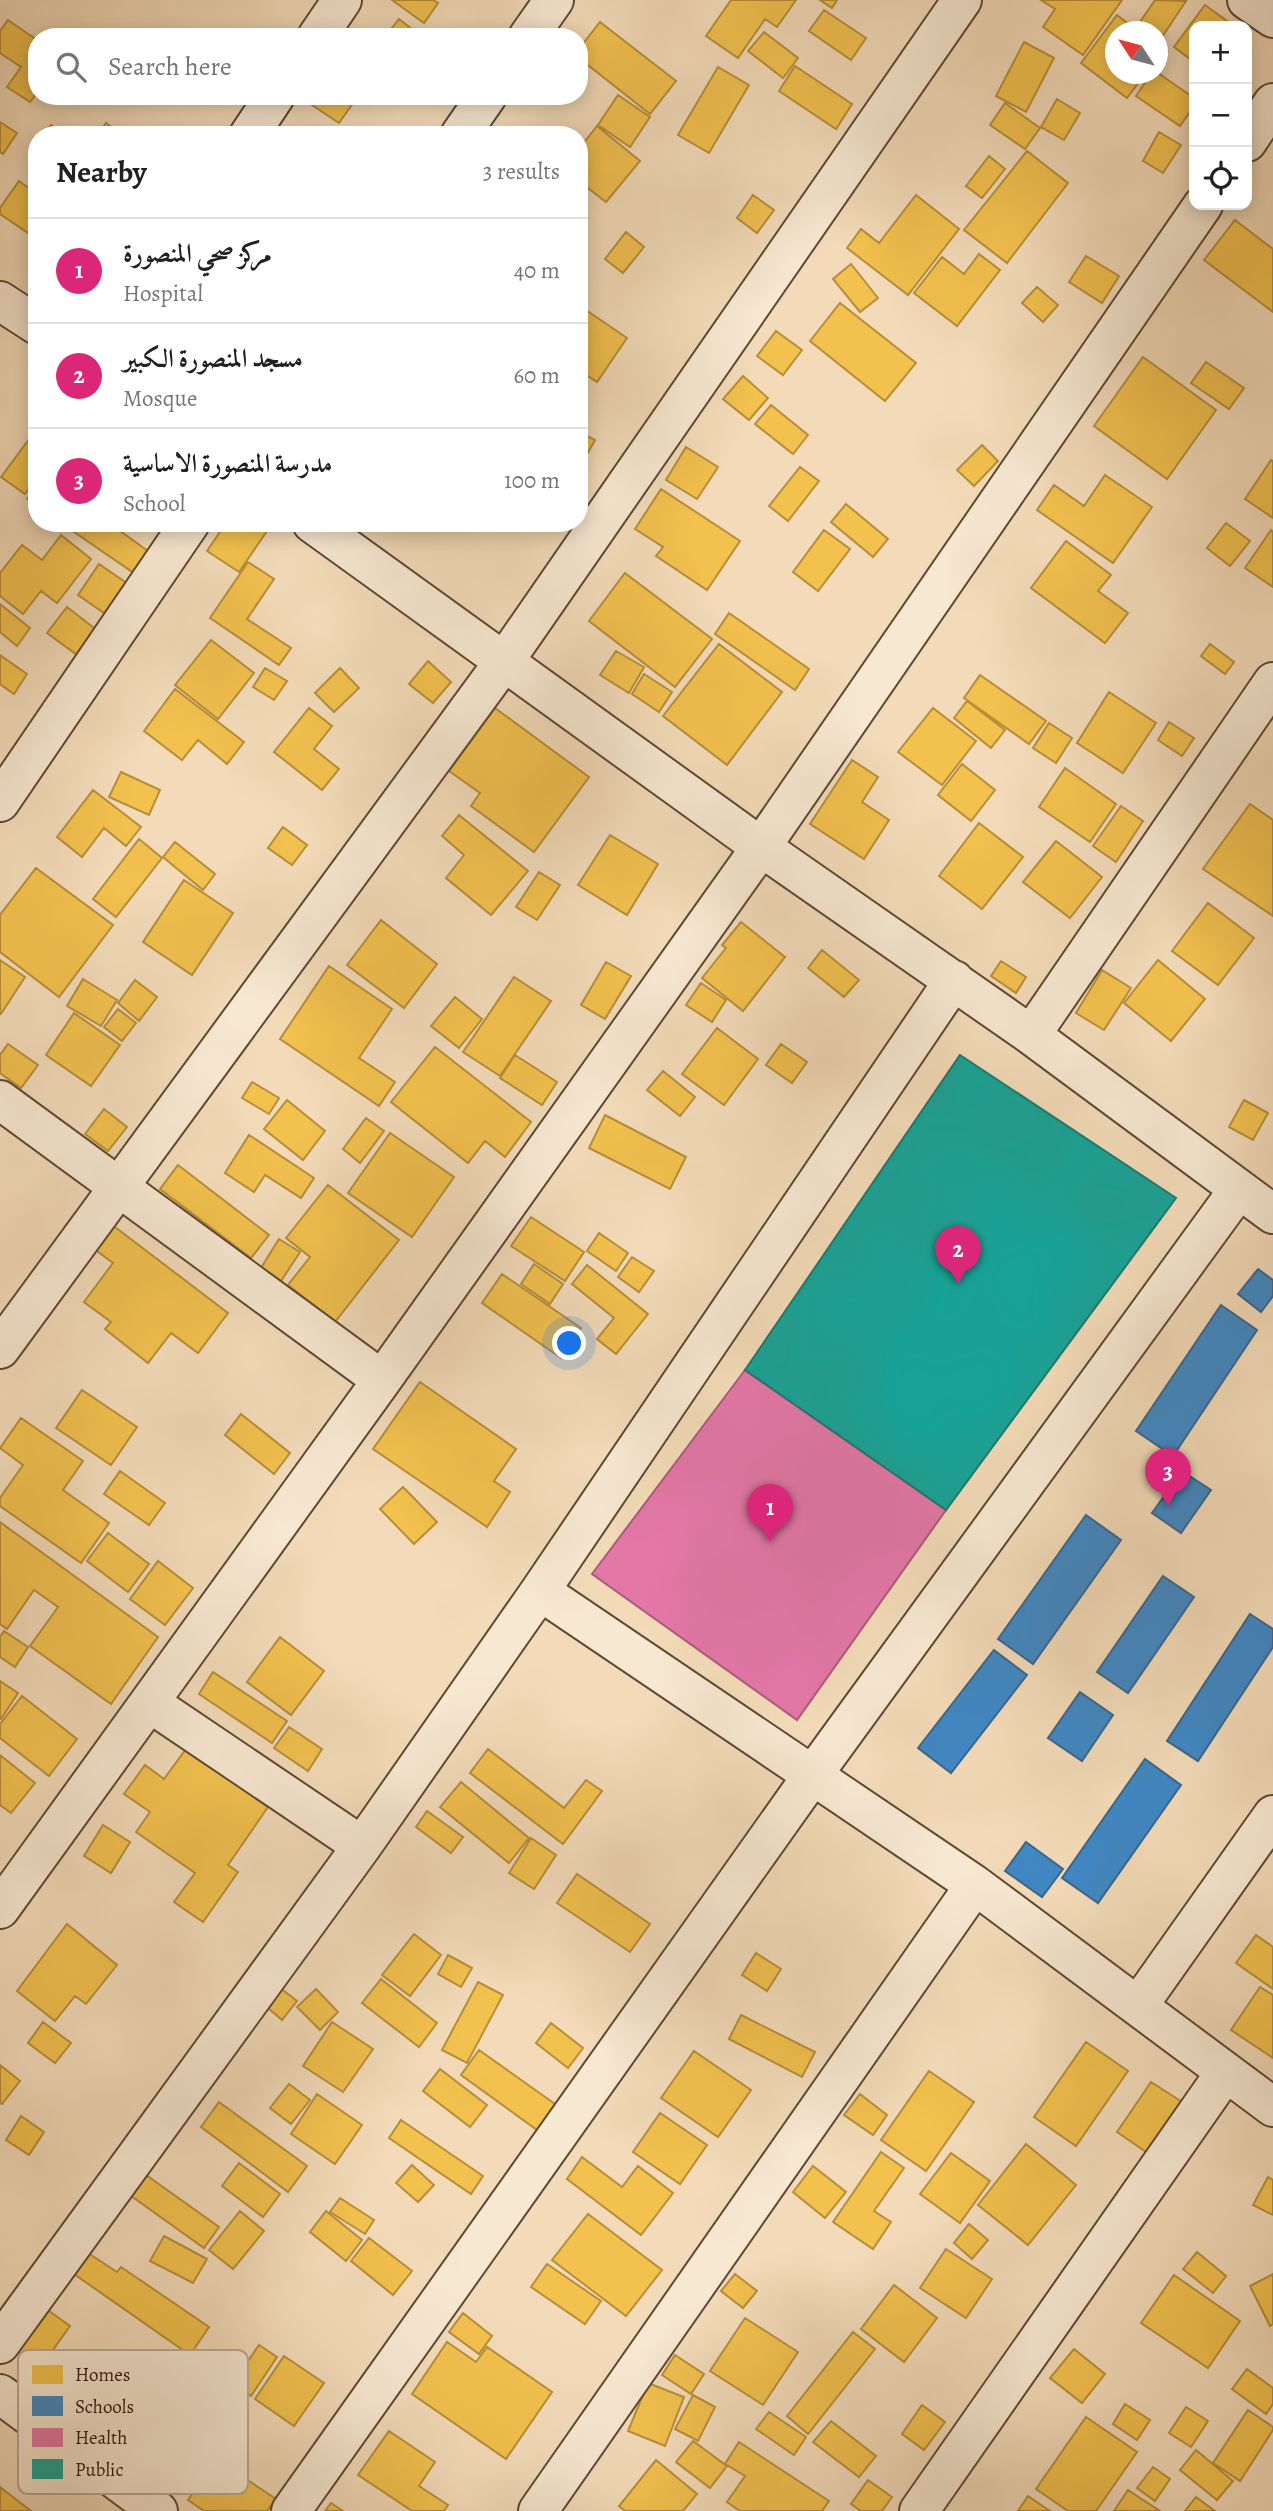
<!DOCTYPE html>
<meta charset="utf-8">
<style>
body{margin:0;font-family:Alegreya,Amiri,serif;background:#f2f2f2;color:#202124}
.controls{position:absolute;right:21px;top:21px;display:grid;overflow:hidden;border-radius:14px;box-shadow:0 4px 18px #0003}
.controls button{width:63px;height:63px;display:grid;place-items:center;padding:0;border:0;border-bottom:2px solid #e0e0e0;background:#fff;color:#202124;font:35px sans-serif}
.compass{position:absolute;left:1105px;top:21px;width:63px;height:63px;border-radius:50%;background:#fff;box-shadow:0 4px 18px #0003;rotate:306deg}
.you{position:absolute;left:570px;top:1344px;width:24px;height:24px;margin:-18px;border:5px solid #fff;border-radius:50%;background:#1a73e8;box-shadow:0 0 0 10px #1a73e833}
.badge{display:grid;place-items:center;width:46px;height:46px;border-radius:50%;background:#db2777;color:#fff;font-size:23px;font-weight:700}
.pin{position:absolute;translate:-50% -58px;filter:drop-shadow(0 2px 4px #0008)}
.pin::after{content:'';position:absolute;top:37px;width:24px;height:21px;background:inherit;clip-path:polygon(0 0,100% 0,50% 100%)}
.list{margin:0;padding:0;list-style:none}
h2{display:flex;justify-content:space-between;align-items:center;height:91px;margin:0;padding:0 28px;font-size:30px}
h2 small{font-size:23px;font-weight:400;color:#757577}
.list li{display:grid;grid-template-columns:46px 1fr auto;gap:21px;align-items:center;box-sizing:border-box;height:105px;padding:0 28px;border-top:2px solid #e0e0e0}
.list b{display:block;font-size:26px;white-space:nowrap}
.list p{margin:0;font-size:23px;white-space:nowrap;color:#757577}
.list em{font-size:23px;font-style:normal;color:#757577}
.icon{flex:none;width:38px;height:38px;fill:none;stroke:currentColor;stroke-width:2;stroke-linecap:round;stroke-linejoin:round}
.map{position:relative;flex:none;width:1273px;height:2511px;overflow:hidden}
.search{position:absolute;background:#fff;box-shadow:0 4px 18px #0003;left:28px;top:28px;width:560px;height:77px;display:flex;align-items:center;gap:18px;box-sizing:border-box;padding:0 24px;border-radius:28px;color:#757577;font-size:26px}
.panel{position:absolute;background:#fff;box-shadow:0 4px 18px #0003;left:28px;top:126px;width:560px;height:406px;border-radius:28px}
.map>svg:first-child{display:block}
.homes{fill:#f2c14e;stroke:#b78e39;stroke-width:2}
.schools{fill:#3f88c5;stroke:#3a668c;stroke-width:2}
.health{fill:#e377a8;stroke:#ac5a78;stroke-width:2}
.public{fill:#17a398;stroke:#1e796d;stroke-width:2}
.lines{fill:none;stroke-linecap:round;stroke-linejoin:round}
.minor-casing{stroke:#5e4934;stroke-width:42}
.minor{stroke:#f7e8d2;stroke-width:38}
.key{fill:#f7e8d2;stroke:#baaa95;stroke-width:2}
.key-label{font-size:19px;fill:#2d1808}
</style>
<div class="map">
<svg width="1273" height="2511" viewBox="0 0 1273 2511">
<rect width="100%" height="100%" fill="#f3dbb9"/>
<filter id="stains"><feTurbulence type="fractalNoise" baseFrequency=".00286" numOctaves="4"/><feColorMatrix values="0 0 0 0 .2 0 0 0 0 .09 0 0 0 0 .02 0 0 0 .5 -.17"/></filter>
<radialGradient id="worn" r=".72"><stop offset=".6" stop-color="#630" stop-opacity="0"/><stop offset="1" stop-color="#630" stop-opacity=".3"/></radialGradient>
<path class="homes" d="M392 0H433L438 3 424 23Z
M731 0H796L777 27 765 19 738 58 706 36Z
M820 0H837L832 8Z
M1041 0H1122L1083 55 1043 27 1055 9Z
M1155 0 1186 1 1162 37 1158 32H1154L1140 22Z
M1205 5 1234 26H1194V62L1174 47Z
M824 10 866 38 851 60 809 31Z
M1117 15 1139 32H1116V74H1145L1127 98 1081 63Z
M399 19 422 37H385Z
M8 20 37 40V93L30 102 7 87 21 67 0 53V31Z
M600 22 676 81 650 114 579 58V49Z
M764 32 798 58 783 78 748 51Z
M1024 42 1054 58 1026 112 996 96Z
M795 66 852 104 836 129 779 91Z
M718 67 749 85 709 153 678 135Z
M1158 73 1194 98V106L1180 126 1136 96 1151 74Z
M618 95 650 117 630 147 598 125Z
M314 96H351L356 99 339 123 309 103Z
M1057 99 1080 113 1064 140 1041 127Z
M1005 103 1040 128 1025 149 990 125Z
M0 122 17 133 3 154 0 152Z
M106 123 123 135H98Z
M51 125 66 135H44Z
M597 126 640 161 606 202 579 181V149Z
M1159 132 1181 145 1163 173 1143 161Z
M1027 151 1068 183 1007 263 964 230Z
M989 156 1005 169 982 198 966 186Z
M19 181 37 194V239L0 214V208Z
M753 195 774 210 757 233 737 218Z
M916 195 959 229 908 295 847 248 861 229 879 243Z
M1235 220 1273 249V312L1204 260Z
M626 232 644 247 623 273 605 259Z
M979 254 1000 270 957 326 914 293 942 257 964 274Z
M1086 256 1119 276 1102 303 1069 282Z
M851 264 878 298 860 312 833 279Z
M1037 287 1058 305 1043 322 1022 303Z
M840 303 916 363 885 401 810 341Z
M586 310 627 338 597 382 579 370V320Z
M776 331 802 350 783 375 757 356Z
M1143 357 1216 410 1167 479 1094 426Z
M1206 362 1244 388 1229 409 1191 383Z
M743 376 768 398 749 420 723 399Z
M771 405 808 435 793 454 755 424Z
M579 432 595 440 579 469Z
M30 438 37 443V478L25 494 1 477Z
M982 445 998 461 974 486 957 470Z
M686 447 718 467 697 499 666 480Z
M1271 460 1273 461V518L1245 499Z
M800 467 819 481 788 521 769 506Z
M1105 475 1152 507 1113 563 1037 510 1054 485 1084 506Z
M37 485V505L27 499Z
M661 489 740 541 707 590 656 556 663 547 635 529Z
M846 504 888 539 873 557 831 522Z
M61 523H109L159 559 144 580Z
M226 523H255L267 531 239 572 207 551Z
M1226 523 1250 541 1230 566 1207 548Z
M824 530 850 549 818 591 793 572Z
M1271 530 1273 532V587L1245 568Z
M61 535 91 559 57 603 41 591 23 614 0 596V573L22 545 42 560Z
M1066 541 1111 575 1098 591 1128 613 1105 643 1031 588Z
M248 562 274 579 247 619 291 648 279 665 210 618Z
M99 564 128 584 107 615 78 595Z
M625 573 712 639 675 687 589 621Z
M0 604 30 628 17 646 0 632Z
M67 607 103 635 84 660 47 633Z
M729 613 809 669 795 690 715 634Z
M211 640 254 673 218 719 175 685Z
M719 644 782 692 727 765 663 716Z
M1210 644 1234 662 1225 674 1201 656Z
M616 651 644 667 629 693 600 675Z
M0 655 27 674 14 694 0 684Z
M428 661 451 682 433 703 409 684Z
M265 668 287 681 274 700 253 687Z
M340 668 359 688 334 712 315 693Z
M644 674 672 692 659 712 632 694Z
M980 675 1046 721 1029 744 964 698Z
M175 689 244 742 227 764 198 740 182 760 144 731Z
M1109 692 1156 723 1123 773 1077 743Z
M967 701 1005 730 991 748 954 718Z
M309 708 332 726 314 749 339 769 322 790 274 752Z
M495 708 589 777 534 852 471 806 480 793 449 771Z
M933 708 976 741 942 785 898 752Z
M1169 722 1194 738 1182 756 1158 740Z
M1049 723 1072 738 1056 763 1033 748Z
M852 760 878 777 862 802 889 820 864 859 810 824Z
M962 764 995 790 971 821 938 795Z
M1065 768 1116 804 1090 842 1039 807Z
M121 772 160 790 149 815 109 797Z
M93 790 141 827 126 846 104 828 82 857 57 837Z
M1250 804 1273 820V916L1203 869Z
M1121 806 1143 821 1116 862 1093 846Z
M459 815 528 871 491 915 446 878 464 855 442 836Z
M979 823 1023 857 982 909 939 876Z
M283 827 307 845 292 865 268 848Z
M610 835 658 864 627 915 578 885Z
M139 839 162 858 116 917 93 899Z
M1056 841 1102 877 1070 918 1023 882Z
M175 842 215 874 203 890 163 857Z
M36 868 113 925 59 997 0 952V915Z
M539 872 560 885 537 920 516 907Z
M184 880 233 913 192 975 143 942Z
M1208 903 1254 938 1218 985 1172 951Z
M381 920 437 964 404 1008 347 965Z
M741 922 785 957 743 1011 702 978 726 948 722 945Z
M822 950 859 980 844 997 808 968Z
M0 960 25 977 1 1014 0 1013Z
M1158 960 1205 999 1171 1041 1124 1003Z
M1001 961 1026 977 1016 993 991 976Z
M606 962 631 976 605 1019 581 1005Z
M329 966 392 1009 359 1058 395 1082 379 1106 280 1039Z
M1102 970 1131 988 1104 1030 1076 1013Z
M514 977 551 1001 500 1076 463 1052Z
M83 979 117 1000 101 1026 67 1006Z
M135 980 157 997 139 1021 118 1003Z
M701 983 726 1000 712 1022 686 1005Z
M455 997 482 1019 459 1048 431 1026Z
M118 1009 136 1023 122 1041 104 1027Z
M74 1013 120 1045 91 1086 46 1055Z
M717 1028 758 1059 724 1105 682 1074Z
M8 1044 38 1065 21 1088 0 1073V1055Z
M781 1044 807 1062 792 1083 766 1065Z
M435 1047 531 1122 505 1157 485 1141 468 1163 391 1102Z
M515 1055 557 1082 542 1105 500 1078Z
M663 1071 695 1097 680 1116 647 1090Z
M252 1082 279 1098 269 1114 242 1098Z
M287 1100 325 1131 303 1160 264 1129Z
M1244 1100 1268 1113 1253 1140 1229 1127Z
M104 1109 127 1127 108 1151 85 1134Z
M605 1115 686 1157 670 1189 589 1148Z
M366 1118 384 1131 360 1163 343 1149Z
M390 1133 454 1177 412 1237 348 1193Z
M249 1135 314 1178 301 1198 265 1175 254 1192 225 1173Z
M178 1165 269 1235 251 1258 160 1189Z
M328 1185 399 1240 335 1322 288 1285 310 1257 286 1238Z
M531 1217 584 1252 565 1281 511 1246Z
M111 1224 228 1313 198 1353 171 1333 148 1363 105 1329 111 1322 84 1302 113 1263 93 1248Z
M599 1233 628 1253 616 1271 587 1251Z
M279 1239 300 1252 281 1281 261 1268Z
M632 1257 654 1271 639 1292 618 1277Z
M534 1264 563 1284 550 1304 521 1284Z
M587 1265 648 1314 616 1354 597 1339 614 1318 572 1284Z
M502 1274 581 1328 561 1358 482 1303Z
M420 1382 516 1449 494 1481 510 1492 487 1527 373 1449Z
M82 1390 137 1427 111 1465 56 1428Z
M241 1414 290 1453 274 1474 225 1435Z
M21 1418 83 1461 63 1490 109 1523 81 1563 0 1506V1498L23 1465 0 1448Z
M120 1471 165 1503 149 1525 104 1494Z
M403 1487 437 1522 414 1544 380 1509Z
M0 1522 158 1637 111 1704 30 1646 58 1607 34 1590 7 1629 0 1624Z
M108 1533 149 1564 128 1592 87 1561Z
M158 1561 193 1588 165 1625 130 1599Z
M4 1631 28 1647 15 1667 0 1657V1637Z
M280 1637 324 1671 291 1715 247 1682Z
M213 1672 287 1721 272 1743 199 1694Z
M0 1681 18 1693 1 1719 0 1718Z
M22 1696 77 1739 49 1776 0 1738V1724Z
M289 1727 322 1749 308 1771 274 1748Z
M186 1749 268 1807 228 1865 238 1872 203 1922 174 1902 195 1873 136 1832 150 1812 124 1794 145 1765 164 1779Z
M488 1749 564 1808 586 1780 602 1791 563 1844 470 1773Z
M0 1755 35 1783 11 1813 0 1805Z
M461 1782 529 1838 509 1863 440 1807Z
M427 1811 463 1837 451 1853 416 1827Z
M103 1825 130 1842 111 1873 84 1856Z
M531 1838 556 1855 534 1889 509 1873Z
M577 1874 650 1924 630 1952 557 1903Z
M67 1924 117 1965 86 2004 75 1996 55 2021 17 1991Z
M414 1934 441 1955 410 1996 382 1975Z
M1256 1935 1273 1947V1989L1236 1963Z
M756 1953 781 1969 767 1991 742 1975Z
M448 1955 472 1968 461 1987 438 1974Z
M381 1979 437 2023 419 2047 362 2003Z
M478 1982 503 1995 467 2063 442 2050Z
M275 1984 297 2001 282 2020 261 2002Z
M1260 1987 1273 1995V2058L1231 2030Z
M316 1989 338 2012 320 2030 297 2007Z
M741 2015 815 2052 802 2077 729 2039Z
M43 2022 71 2043 55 2063 28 2043Z
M332 2022 373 2049 343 2092 303 2066Z
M551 2023 583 2048 568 2068 536 2043Z
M1086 2042 1128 2071 1076 2146 1034 2117Z
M479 2050 555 2104 537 2130 461 2075Z
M694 2051 751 2090 718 2137 661 2098Z
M0 2065 20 2081 2 2104 0 2103Z
M440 2069 487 2105 470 2127 423 2091Z
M929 2071 974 2102 926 2171 881 2140Z
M1151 2082 1190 2107 1155 2158 1117 2132Z
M289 2084 310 2100 291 2124 270 2108Z
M317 2094 362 2125 335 2164 291 2134Z
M860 2094 887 2115 873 2135 844 2115Z
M219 2102 307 2166 288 2192 201 2127Z
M660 2113 707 2145 680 2184 633 2152Z
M21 2116 44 2132 29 2155 6 2140Z
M401 2120 483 2176 471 2194 389 2138Z
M1026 2144 1076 2185 1028 2245 978 2205Z
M881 2152 904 2168 874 2211 891 2222 873 2249 833 2222Z
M951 2153 990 2181 960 2223 920 2194Z
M582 2157 622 2187 638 2166 673 2193 641 2235 567 2179Z
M239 2163 280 2194 263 2217 222 2186Z
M412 2165 434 2185 418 2202 396 2183Z
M813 2166 846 2192 825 2218 793 2192Z
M142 2172 219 2227 204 2248 127 2193Z
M1268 2177 1273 2180V2215L1253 2205Z
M340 2198 374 2220 365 2234 330 2212Z
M240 2211 264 2231 233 2269 209 2250Z
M326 2211 362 2240 346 2261 310 2232Z
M588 2214 662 2270 626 2316 552 2260Z
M969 2224 988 2240 972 2259 954 2243Z
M164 2236 207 2259 193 2283 150 2261Z
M369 2238 412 2271 393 2295 351 2261Z
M946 2249 992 2279 966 2318 920 2288Z
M85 2251 117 2272 121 2267 209 2327 190 2355 71 2272Z
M1197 2252 1226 2276 1213 2293 1183 2269Z
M547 2264 601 2301 585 2324 531 2287Z
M735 2274 757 2291 743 2308 721 2291Z
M1273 2274V2324L1270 2326 1250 2286Z
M1174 2275 1240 2321 1208 2368 1141 2323Z
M894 2285 937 2318 904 2362 861 2329Z
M45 2308 70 2326 40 2368 15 2349Z
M463 2313 492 2336 479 2354 449 2332Z
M745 2318 798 2352 763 2405 710 2371Z
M853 2332 875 2349 808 2434 787 2416Z
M447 2342 476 2362 487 2347 552 2392 506 2459 412 2394Z
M259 2345 277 2357 251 2396 233 2383Z
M1074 2349 1105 2374 1082 2403 1050 2378Z
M675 2355 704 2374 691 2394 662 2375Z
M284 2356 324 2383 294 2426 255 2399Z
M1247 2369 1273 2388V2404L1266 2414 1232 2389Z
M648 2383 684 2397 665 2446 628 2431Z
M693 2395 715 2407 698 2441 675 2429Z
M1125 2404 1150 2420 1137 2440 1113 2424Z
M922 2405 945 2422 924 2450 902 2434Z
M1186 2407 1208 2421 1191 2447 1169 2433Z
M1248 2410 1273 2427V2430L1240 2481 1213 2463Z
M769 2412 806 2437 794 2455 756 2429Z
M1086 2417 1137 2452 1096 2511H1068L1036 2489Z
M831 2421 876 2456 859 2477 813 2442Z
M389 2431 435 2462 419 2486 448 2505 444 2511H412L358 2475Z
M693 2441 727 2466 710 2488 676 2462Z
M739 2442 829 2501 822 2511H740L727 2502 745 2476 725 2464Z
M1196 2450 1233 2481 1217 2500 1180 2470Z
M216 2459 276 2499 267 2511H204L188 2500Z
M656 2460 697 2494 683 2511H625L619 2506Z
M1153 2467 1170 2479 1155 2501 1137 2488Z
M868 2480 892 2497 882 2511H861L851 2504Z
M0 2487 31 2511H0Z
M1128 2490 1160 2511H1114Z
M1028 2496 1050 2511H1018Z
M1196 2497 1215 2511H1185Z
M331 2503 343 2511H325Z"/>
<path class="schools" d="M1258 1269 1273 1280V1296L1261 1312 1238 1294Z
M1221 1305 1257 1330 1173 1456 1136 1431Z
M1182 1471 1211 1490 1181 1533 1152 1513Z
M1086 1515 1121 1540 1033 1664 998 1639Z
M1163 1576 1194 1597 1128 1693 1097 1672Z
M1250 1614 1273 1629V1647L1198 1761 1167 1741Z
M994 1650 1027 1675 951 1773 918 1748Z
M1080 1692 1113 1715 1082 1761 1048 1738Z
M1145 1759 1181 1785 1098 1903 1062 1878Z
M1026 1842 1063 1869 1042 1897 1005 1871Z"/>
<path class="health" d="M745 1370 946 1510 797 1720 592 1574Z"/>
<path class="public" d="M960 1055 1176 1198 946 1510 745 1370Z"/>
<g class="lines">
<g class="minor-casing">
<path id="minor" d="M1247 0 1273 18
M317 37 342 0
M528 37 554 0
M249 135 275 96
M460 135 487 96
M1247 142 1273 103
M0 301 37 325
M312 523 761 847 1031 1035 1273 1214
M0 802 190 523
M1031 1035 1273 682
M0 1100 382 1380
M0 1349 503 663 962 0
M540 1591 975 1885 1273 2107
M150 1703 362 1846
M0 1909 382 1380 761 847 1203 205
M1138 2006 1273 1815
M0 2344 362 1846 540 1591 954 980
M0 2394 158 2511
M291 2511 812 1776 1239 1189
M538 2511 975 1885
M919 2511 1225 2073"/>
</g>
<use href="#minor" class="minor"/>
</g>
<rect x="18" y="2350" width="230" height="144" rx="10" class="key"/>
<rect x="32" y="2365" width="31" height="19" fill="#f2c14e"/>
<rect x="32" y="2396" width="31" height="20" fill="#3f88c5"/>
<rect x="32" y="2428" width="31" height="19" fill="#e377a8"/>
<rect x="32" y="2459" width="31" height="20" fill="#17a398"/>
<g class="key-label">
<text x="75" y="2381">Homes</text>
<text x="75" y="2413">Schools</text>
<text x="75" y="2444">Health</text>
<text x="75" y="2476">Public</text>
</g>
<rect width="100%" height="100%" filter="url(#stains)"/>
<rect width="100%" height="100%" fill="url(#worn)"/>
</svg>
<div class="controls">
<button>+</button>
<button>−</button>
<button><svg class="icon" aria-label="locate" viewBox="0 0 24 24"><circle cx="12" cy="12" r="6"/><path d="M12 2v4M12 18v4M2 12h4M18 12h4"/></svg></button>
</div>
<svg class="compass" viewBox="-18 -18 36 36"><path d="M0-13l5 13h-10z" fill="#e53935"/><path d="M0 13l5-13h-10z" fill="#757577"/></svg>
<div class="you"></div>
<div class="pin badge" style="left:770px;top:1542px">1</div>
<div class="pin badge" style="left:958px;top:1284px">2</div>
<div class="pin badge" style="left:1168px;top:1506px">3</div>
<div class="search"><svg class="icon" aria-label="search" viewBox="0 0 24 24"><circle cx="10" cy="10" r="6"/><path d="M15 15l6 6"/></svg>Search here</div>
<section class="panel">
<h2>Nearby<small>3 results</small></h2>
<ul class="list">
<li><span class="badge">1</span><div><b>مركز صحي المنصورة</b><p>Hospital</p></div><em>40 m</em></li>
<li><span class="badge">2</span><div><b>مسجد المنصورة الكبير</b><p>Mosque</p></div><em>60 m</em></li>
<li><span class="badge">3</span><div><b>مدرسة المنصورة الاساسية</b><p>School</p></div><em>100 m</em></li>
</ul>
</section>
</div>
